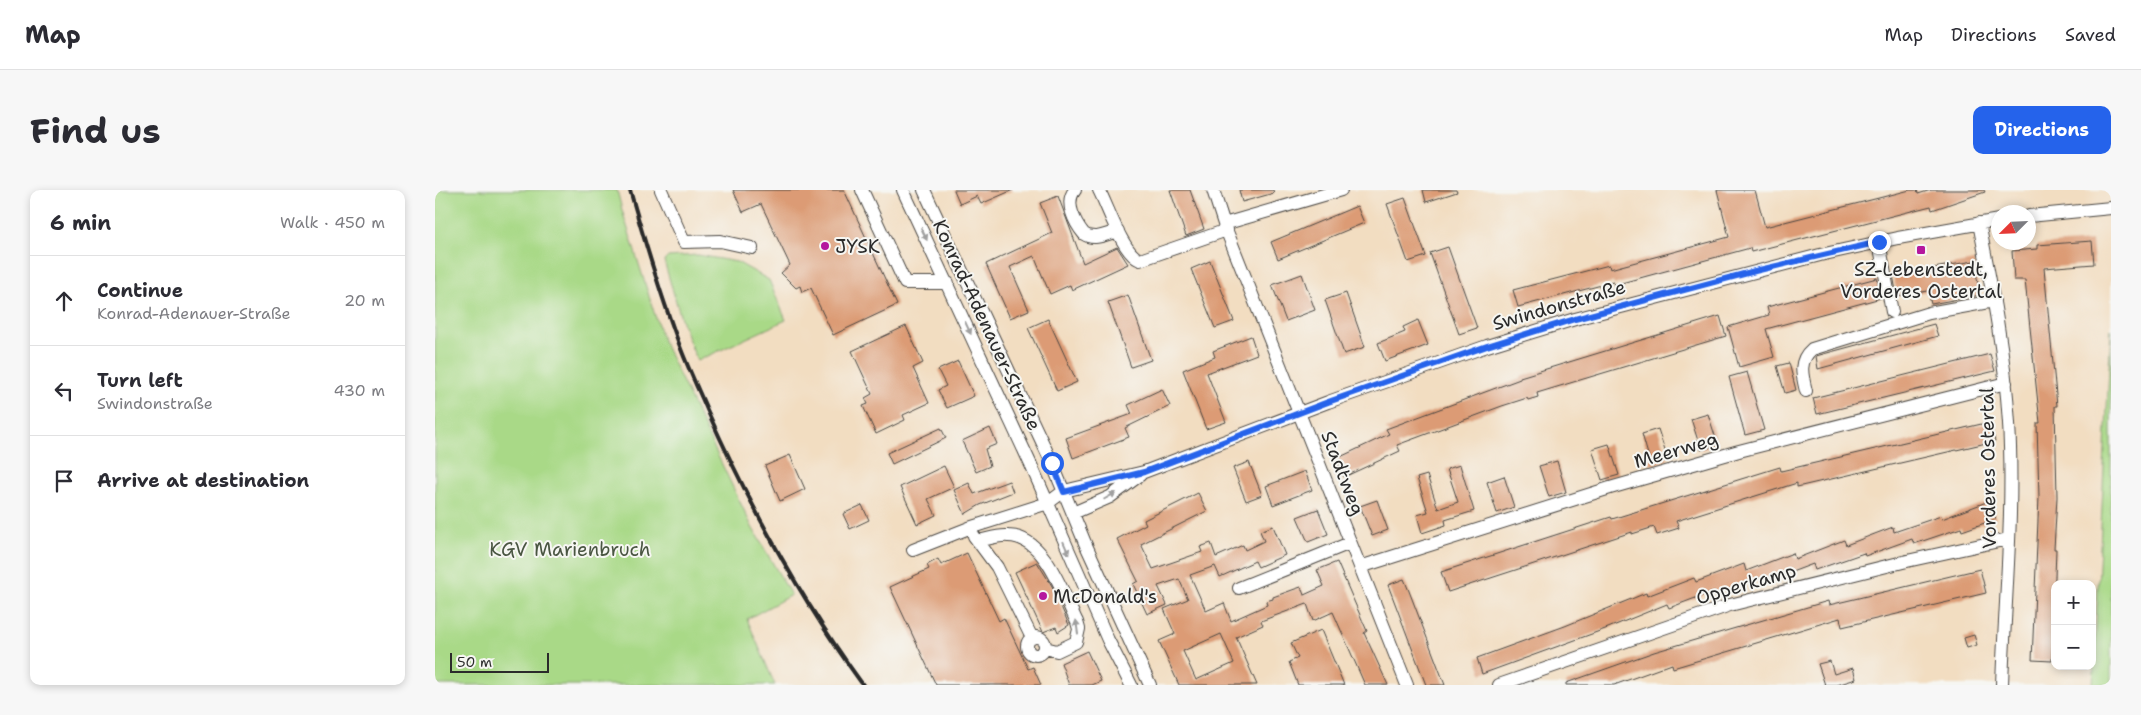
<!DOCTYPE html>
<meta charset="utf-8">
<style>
body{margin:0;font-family:"Shantell Sans",sans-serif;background:#f7f7f7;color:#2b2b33}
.controls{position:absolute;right:15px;bottom:15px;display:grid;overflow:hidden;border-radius:10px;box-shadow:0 2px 8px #0003}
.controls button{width:45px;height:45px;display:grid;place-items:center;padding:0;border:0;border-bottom:1px solid #e1e1e2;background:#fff;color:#2b2b33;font:25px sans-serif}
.compass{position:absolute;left:1556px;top:15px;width:45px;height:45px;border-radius:50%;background:#fff;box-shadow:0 2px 8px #0003;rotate:246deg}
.scale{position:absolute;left:15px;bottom:12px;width:99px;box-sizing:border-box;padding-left:5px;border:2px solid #2b2b2b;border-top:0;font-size:14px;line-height:18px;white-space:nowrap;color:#2b2b2b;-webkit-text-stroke:4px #f6f6f2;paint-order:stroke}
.stop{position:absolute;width:15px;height:15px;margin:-11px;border:4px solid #2563eb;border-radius:50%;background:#fff}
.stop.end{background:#2563eb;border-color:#fff;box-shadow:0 1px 5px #0008}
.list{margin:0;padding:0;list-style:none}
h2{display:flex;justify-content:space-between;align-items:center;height:65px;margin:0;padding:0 20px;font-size:21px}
h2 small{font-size:16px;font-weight:400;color:#7c7c81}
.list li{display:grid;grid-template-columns:32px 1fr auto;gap:15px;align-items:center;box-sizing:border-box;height:90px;padding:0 20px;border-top:1px solid #e1e1e2}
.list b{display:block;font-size:19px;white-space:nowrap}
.list p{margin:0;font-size:16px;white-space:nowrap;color:#7c7c81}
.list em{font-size:16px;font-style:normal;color:#7c7c81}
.icon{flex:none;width:28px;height:28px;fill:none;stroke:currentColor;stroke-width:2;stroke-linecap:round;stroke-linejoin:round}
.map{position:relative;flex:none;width:1676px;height:495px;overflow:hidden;border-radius:10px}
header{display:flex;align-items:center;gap:30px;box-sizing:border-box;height:70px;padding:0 25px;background:#fff;border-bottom:1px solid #e1e1e2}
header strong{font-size:24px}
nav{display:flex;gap:28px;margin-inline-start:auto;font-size:18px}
.intro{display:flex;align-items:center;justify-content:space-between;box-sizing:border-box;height:120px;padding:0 30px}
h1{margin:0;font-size:35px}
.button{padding:12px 22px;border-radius:10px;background:#2563eb;color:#fff;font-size:18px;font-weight:700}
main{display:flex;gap:30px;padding:0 30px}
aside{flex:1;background:#fff;border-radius:10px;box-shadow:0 2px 8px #0003}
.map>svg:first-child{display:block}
.green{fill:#a9d987;stroke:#6a8259}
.building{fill:#dc9b74;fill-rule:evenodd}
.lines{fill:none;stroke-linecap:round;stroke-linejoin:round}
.minor-casing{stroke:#494642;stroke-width:14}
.minor{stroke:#fff;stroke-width:12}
.rail{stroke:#2b2b2b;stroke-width:4}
.oneway{fill:#a0a0a0}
.route{stroke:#2563eb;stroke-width:6}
.poi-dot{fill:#b5179e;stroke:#f6f6f2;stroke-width:2}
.labels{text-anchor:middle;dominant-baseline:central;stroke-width:4;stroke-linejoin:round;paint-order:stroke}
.poi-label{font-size:19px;fill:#2b2b2b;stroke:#f6f6f2;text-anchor:start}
.street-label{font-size:19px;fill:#2b2b2b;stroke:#f6f6f2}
.park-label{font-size:19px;fill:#4a5642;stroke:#f6f6f2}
</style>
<header>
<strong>Map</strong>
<nav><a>Map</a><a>Directions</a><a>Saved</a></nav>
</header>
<div class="intro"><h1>Find us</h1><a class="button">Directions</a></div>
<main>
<aside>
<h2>6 min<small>Walk · 450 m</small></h2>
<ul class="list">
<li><svg class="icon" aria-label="ahead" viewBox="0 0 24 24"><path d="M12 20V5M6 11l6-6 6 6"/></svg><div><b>Continue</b><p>Konrad-Adenauer-Straße</p></div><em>20 m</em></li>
<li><svg class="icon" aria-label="left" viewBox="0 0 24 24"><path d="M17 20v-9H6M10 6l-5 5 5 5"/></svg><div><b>Turn left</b><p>Swindonstraße</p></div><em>430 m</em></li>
<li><svg class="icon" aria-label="arrive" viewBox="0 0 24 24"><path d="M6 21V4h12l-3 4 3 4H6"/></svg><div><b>Arrive at destination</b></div></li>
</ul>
</aside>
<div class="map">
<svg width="1676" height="495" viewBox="0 0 1676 495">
<rect width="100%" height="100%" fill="#f6f6f2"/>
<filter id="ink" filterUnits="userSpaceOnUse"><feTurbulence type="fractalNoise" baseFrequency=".02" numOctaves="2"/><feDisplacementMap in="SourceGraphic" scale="10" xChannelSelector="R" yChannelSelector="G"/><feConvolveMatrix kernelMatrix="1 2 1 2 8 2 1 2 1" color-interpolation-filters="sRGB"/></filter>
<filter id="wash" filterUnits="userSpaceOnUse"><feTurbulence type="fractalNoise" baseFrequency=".0096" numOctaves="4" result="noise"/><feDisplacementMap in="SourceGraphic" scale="20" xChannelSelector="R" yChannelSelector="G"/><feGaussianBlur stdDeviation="1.12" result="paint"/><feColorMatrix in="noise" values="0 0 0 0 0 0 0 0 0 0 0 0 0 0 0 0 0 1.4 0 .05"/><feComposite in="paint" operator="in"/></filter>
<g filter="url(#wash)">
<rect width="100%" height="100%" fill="#f2ddc1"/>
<path class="green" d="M0 0H182L187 20 228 151 317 337 356 405 312 429 340 495H0Z
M263 65 302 72 334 90 351 130 262 171 248 135 229 71 233 67Z
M1676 139V495H1658Z"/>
<g id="blocks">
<path class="building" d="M298 0H409L462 115 398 145 376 98 367 102 365 96 361 98 346 83 355 75 326 14 308 22Z
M519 0H578L546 14 542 6 525 14Z
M735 0H755L769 39 751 46Z
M804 0H838L839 3 807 12Z
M988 0H1021L1022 2 991 12Z
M1282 0H1320L1330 37 1475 0H1482L1483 4 1496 0H1549L1550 2 1497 20 1496 16 1316 62 1315 58 1179 95 1178 92 1083 117 1078 100 1174 75 1175 79 1294 47Z
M623 6 648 73 682 57 693 74 637 100 635 95 615 104 599 66 575 77 594 120 575 128 551 74 617 43 605 13Z
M970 8 991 66 973 72 952 14Z
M922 16 929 33 843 69 836 52Z
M1657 51 1659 74 1609 78 1622 216H1620L1622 307 1619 359H1621L1617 471 1597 470 1604 307 1602 233H1605L1590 90H1579L1577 61 1602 59V55Z
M1013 57 1042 138 1024 144 995 63Z
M775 71 799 131 780 138 756 79Z
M1539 71 1545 105 1496 114 1493 101 1462 106 1458 85Z
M867 84 880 120 851 131 837 95Z
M1442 88 1446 108 1331 139 1339 167 1304 177 1293 137 1334 125 1332 117Z
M911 103 930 157 909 164 890 110Z
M693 105 716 170 696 177 673 112Z
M1285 126 1291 146 1102 203 1103 207 1093 210 1092 208 1067 216 962 255 965 261 909 287 901 269 954 244 951 239 1085 189V187Z
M613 129 642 192 622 201 593 138Z
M983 130 993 155 950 171 943 153 970 142 968 137Z
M1499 134 1503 146 1383 179 1381 166Z
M471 136 488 173 478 178 494 213 468 225 470 230 441 244 428 216 433 214 430 208 437 204 417 161Z
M816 146 822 164 772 183 791 232 771 239 748 180 780 167 778 161Z
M1555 164 1560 181 1382 224 1378 208Z
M523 171 539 206 512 218 503 200 511 196 503 180Z
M1354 173 1361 200 1350 203 1342 176Z
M1312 182 1329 240 1310 245 1294 187Z
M727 199 735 216 690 238 694 247 638 268 631 248 697 224 693 215Z
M1273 224 1283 255 1266 260 1256 229Z
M1555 232 1560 251 1362 297V293L1241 331 1244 338 1222 345 1219 337 1197 344V342L1013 402 1006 382 1176 327 1177 329 1345 277 1346 281Z
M506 238 511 248 457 274 452 263Z
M555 238 562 254 550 259 555 276 541 282 527 251Z
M1223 239 1233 270 1216 275 1207 244Z
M1174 254 1184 285 1167 290 1157 259Z
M355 265 370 299 345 311 330 276Z
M1122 271 1131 302 1114 307 1104 276Z
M814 272 827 305 811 311 798 278Z
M1025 275 1039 321 1010 330 1011 335 987 343 982 325 993 322 982 288 992 285 1003 319 1023 312 1012 279Z
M509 276 519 297 493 309 501 325 482 334 465 297Z
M870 281 877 300 838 315 831 296Z
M1069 286 1079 317 1062 323 1052 292Z
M574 291 578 302 545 315 530 324 519 300 534 293 539 304Z
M763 303 772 321 706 354 718 379 767 362 765 357 776 353 781 367 808 355 810 360 829 351 825 341 838 336 850 365 823 377 820 371 785 387 780 376 755 385 771 421 789 413 796 431 832 415 831 411 838 409V407L860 399 866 397 869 405 889 396 882 380 902 372 932 441 929 443 953 495H930L898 422 878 431 872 414 826 431 828 435 801 447 822 495H744L724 451 740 444 729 419 753 409 744 389 723 396 732 415 712 424 698 394 703 391 682 349 711 334 709 330ZM786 444 799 473 761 490 748 461Z
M942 310 953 340 937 346 925 316Z
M1554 311 1561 329 1527 341 1526 338 1479 354 1477 349 1430 366 1429 363 1380 380 1378 374 1330 392 1328 387 1281 404 1279 401 1234 418 1232 414 1173 438 1047 484 1042 468 1130 436 1211 403 1212 406 1259 388 1261 392 1309 374 1311 381 1358 363 1360 369 1409 350 1411 355 1458 337 1459 342 1506 326 1507 329Z
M427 315 434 330 415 339 408 324Z
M883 319 893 344 873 352 862 327Z
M532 363 564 431 569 428 593 479 598 477 606 495H501L455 397 494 379 492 375 503 369 506 375Z
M602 372 617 396 634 435 623 442 621 437 608 442 580 382Z
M1545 379 1551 403 1407 437 1405 428 1238 478 1237 474 1179 495H1131V493L1219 462 1393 411 1394 415Z
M969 389 974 401 1010 495H991L953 395Z
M886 440 909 495H863L854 472 863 468 856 453Z
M1539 445 1542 455 1532 458 1529 448Z
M652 461 666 491 657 495H634L626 473Z
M1395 471 1399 484 1418 478 1421 489 1402 495H1390L1383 474Z"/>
</g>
</g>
<g filter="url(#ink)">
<use href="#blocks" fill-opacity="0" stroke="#494642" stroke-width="1"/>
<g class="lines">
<g class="minor-casing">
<path id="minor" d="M226 0 249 52 285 51 317 58
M427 0 470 93H513
M468 0 596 275 673 450 696 495
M489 0 617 273 650 353 715 495
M640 0C629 12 640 33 649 44 659 51 672 44 683 41
M664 0C673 17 688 64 705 70L792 40
M778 0 789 34 972 495
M1594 26 1676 18
M1544 33C1557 99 1570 166 1574 233 1579 320 1570 408 1567 495
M789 34 906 0
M1444 52 1457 122
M1371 201C1367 185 1363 171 1377 159L1494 123 1559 111
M638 323 675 307 705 285
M539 346 562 377 597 448
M543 351C553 349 564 345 573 346 610 346 628 404 642 432L644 439 641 452 622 461 610 458
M478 360 534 338 613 313 629 301 709 282 893 212 1052 156 1140 129 1385 65 1463 48 1564 30
M925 377 1175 298 1304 261 1571 193
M804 398 915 353
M592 456a9 9 0 1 1 18 0a9 9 0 1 1-18 0Z
M1064 495 1295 415 1472 371 1573 349"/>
</g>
<use href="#minor" class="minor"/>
<path class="rail" d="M195 0C210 53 226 107 246 159 254 180 264 201 273 222 316 318 366 410 428 495"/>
</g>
<defs><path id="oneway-solid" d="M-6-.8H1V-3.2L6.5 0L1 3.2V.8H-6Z" transform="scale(1.25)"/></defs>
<g class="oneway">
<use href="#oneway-solid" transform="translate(489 44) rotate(65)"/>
<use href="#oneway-solid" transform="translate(533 138) rotate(65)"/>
<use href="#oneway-solid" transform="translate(675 306) rotate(-30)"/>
<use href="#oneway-solid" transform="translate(631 358) rotate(67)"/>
<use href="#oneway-solid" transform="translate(642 437) rotate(-98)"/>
</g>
</g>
<g class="lines" filter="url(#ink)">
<path class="route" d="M617 273 629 302 709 282 893 212 1052 156 1140 129 1320 81 1444 52"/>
</g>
<g class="poi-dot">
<circle cx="390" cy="56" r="5"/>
<rect x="1481" y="55" width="10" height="10" rx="2.5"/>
<circle cx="608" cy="406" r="5"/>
</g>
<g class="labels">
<g class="poi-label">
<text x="400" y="56">JYSK</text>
<text x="1486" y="79" text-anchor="middle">SZ-Lebenstedt,<tspan x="1486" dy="22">Vorderes Ostertal</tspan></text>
<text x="618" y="406">McDonald's</text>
</g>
<g class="street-label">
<text transform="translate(1124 115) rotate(-16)">Swindonstraße</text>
<text transform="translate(552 135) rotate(65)">Konrad-Adenauer-Straße</text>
<text transform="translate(1241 260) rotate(-16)">Meerweg</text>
<text transform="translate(1553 278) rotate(-91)">Vorderes Ostertal</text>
<text transform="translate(908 283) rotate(69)">Stadtweg</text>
<text transform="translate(1311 394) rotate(-16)">Opperkamp</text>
</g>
<g class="park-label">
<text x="135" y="359">KGV Marienbruch</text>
</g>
</g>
</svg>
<div class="controls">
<button>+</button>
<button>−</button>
</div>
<svg class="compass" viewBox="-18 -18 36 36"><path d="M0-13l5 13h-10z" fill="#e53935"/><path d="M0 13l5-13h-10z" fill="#7c7c81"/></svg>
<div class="scale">50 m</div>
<div class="stop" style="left:617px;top:273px"></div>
<div class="stop end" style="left:1444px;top:52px"></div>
</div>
</main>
